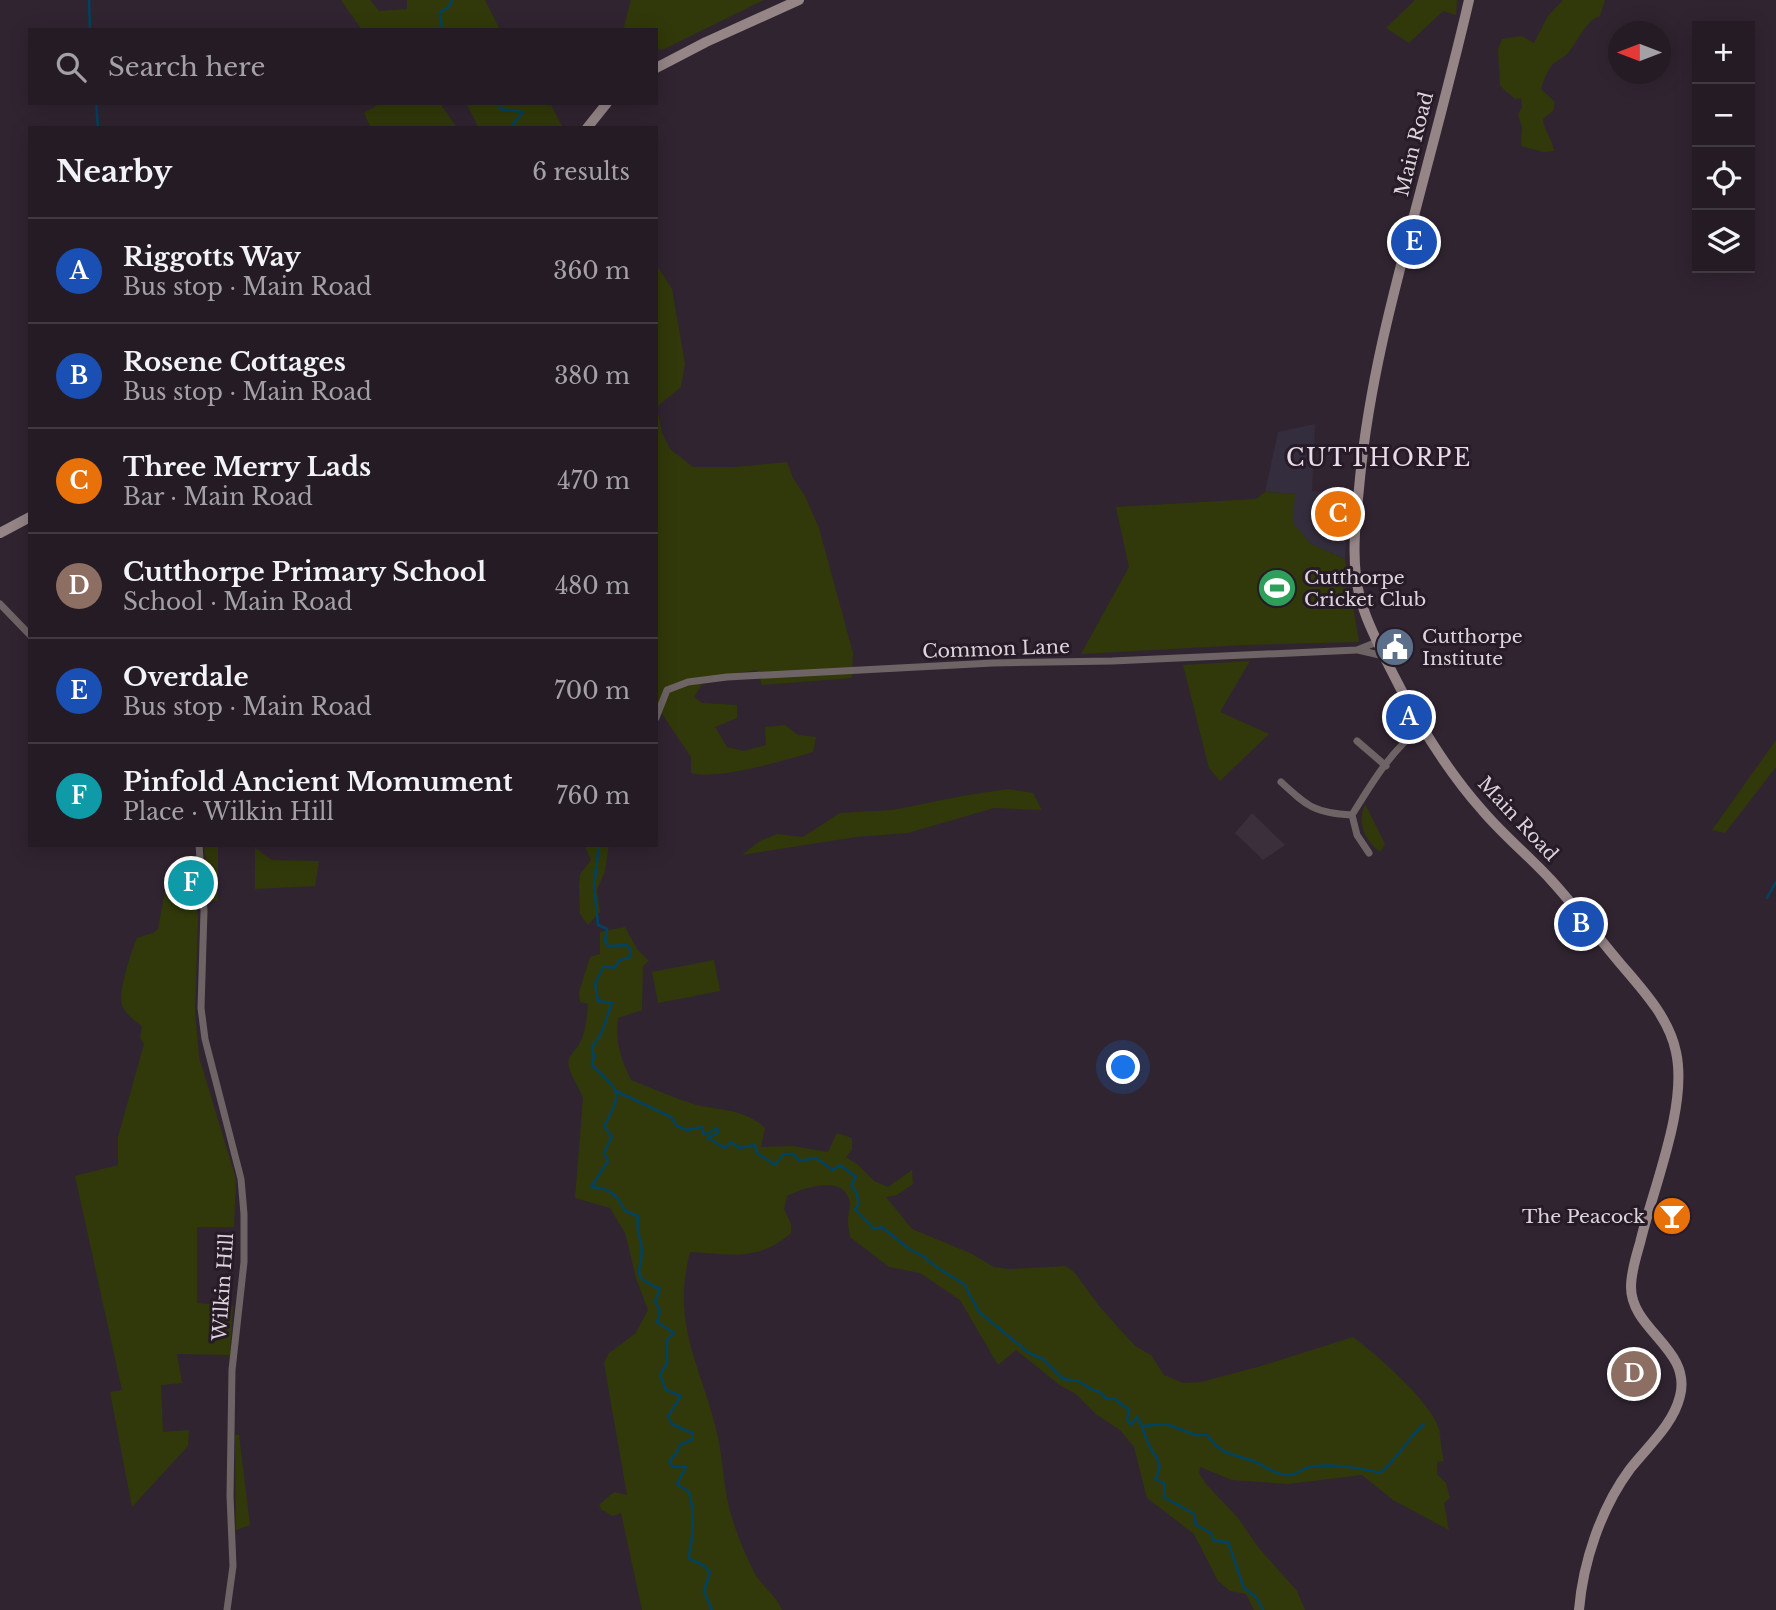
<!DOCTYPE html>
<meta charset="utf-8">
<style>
body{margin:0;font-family:"Libre Baskerville",serif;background:#2c242c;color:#f1f3f6}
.controls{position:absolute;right:21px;top:21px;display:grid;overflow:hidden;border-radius:0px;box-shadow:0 4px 18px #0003}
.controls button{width:63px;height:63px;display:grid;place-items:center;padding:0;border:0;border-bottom:2px solid #413941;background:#241b24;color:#f1f3f6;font:35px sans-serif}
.compass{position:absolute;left:1608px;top:21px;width:63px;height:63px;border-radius:50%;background:#241b24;box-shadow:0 4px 18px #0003;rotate:270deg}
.you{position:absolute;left:1124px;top:1068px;width:24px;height:24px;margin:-18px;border:5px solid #fff;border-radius:50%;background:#1a73e8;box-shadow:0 0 0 10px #1a73e833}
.badge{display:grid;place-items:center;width:46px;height:46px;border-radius:50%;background:#f2a081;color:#fff;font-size:23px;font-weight:700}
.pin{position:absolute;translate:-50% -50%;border:4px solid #fff;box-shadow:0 2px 7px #0006}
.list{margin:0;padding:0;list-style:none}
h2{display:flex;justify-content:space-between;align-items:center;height:91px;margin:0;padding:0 28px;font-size:30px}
h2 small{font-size:23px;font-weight:400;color:#a3a1a6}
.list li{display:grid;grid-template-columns:46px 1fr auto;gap:21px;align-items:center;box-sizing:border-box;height:105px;padding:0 28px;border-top:2px solid #413941}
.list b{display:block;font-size:26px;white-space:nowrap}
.list p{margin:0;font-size:23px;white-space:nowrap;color:#a3a1a6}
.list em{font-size:23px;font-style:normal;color:#a3a1a6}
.icon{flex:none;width:38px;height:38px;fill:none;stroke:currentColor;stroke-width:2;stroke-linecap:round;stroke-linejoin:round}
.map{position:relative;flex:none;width:1776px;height:1610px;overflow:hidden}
.search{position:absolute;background:#241b24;box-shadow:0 4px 18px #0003;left:28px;top:28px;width:630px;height:77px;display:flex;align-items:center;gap:18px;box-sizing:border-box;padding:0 24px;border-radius:0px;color:#a3a1a6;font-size:26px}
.panel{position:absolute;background:#241b24;box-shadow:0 4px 18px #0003;left:28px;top:126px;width:630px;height:721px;border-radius:0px}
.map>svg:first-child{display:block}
.commercial{fill:#342d3d}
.industrial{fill:#3b2f3c}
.green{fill:#31390a}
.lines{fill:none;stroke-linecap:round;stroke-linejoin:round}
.stream{stroke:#004262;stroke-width:2.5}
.street{stroke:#6e6465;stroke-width:7}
.secondary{stroke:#958587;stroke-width:10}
.labels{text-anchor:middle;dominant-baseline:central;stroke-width:6;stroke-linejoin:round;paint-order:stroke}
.street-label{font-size:19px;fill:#dcd4dc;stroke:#261b26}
.poi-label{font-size:19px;fill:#dcd4dc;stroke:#261b26;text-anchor:start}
.quarter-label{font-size:23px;letter-spacing:2px;fill:#ebdbea;stroke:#261b26}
</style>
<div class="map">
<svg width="1776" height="1610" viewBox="0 0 1776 1610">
<rect width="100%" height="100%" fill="#302430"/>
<path class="commercial" d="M1315 424 1312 491 1349 495 1345 559 1311 544 1292 523 1294 494 1265 492 1278 432Z"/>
<path class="industrial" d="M1252 813 1285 845 1263 860 1235 833Z"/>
<path class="green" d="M341 0H370L379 11 407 9V0H485L500 30H362Z
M631 0H764L662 50 656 48V30H623Z
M1415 0H1457L1456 15 1443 11 1409 43 1386 28Z
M1563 0H1605L1600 16C1585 21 1578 42 1567 54 1562 59 1553 62 1550 68 1546 74 1543 81 1541 89L1555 102 1553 111 1543 119C1544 131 1552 138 1554 151L1543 152 1521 146 1522 127 1518 115 1522 107 1521 98 1515 99 1500 86 1498 49 1502 39 1522 36 1534 43 1548 16Z
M381 103H440L457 128H371L364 113Z
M466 103H550L563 128H479Z
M656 264 672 289 685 364 681 387 657 407 662 433 670 449 693 467H735L787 462 793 478 805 496 819 528 853 653 852 678 762 685 757 670 706 678 694 697 702 703 737 705V718L715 727 727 747 744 751 766 745 765 727 785 725 798 735 816 737 813 752C781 761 722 780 691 773V757L656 705Z
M1265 492 1295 494 1293 523 1311 544 1345 559 1359 642 1244 645 1081 654 1129 567 1116 507 1256 499Z
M1250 661 1220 712 1269 734 1220 781 1209 768 1183 665Z
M1776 740V767L1725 833 1712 830Z
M1008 789 1033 793 1042 810 994 808 908 833 856 837 742 855 760 841 777 834 803 837 840 813 893 810 962 796Z
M1365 804 1385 844 1380 852C1364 839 1357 824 1365 804Z
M204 845H218V901L209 900Z
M250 845H255V848L272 860 319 861 315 886 255 889V848Z
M584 845H609L605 871 597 890 600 912 588 925 580 914 579 887 580 874 591 860Z
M180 861 193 877 186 879V887L194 888 198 917 195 1011 199 1057 236 1179 234 1227H197V1303L233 1306 230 1355 177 1354 182 1383 161 1385 163 1432 189 1430 188 1446 132 1507 110 1392 122 1390 75 1176 118 1165V1137L144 1044 140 1038 142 1026C135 1021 125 1014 122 1005 118 991 131 952 137 938L153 933 158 929 168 874Z
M625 927 637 949 649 961 643 966 642 1010 618 1018C615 1041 621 1060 631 1080 652 1088 672 1097 693 1104 719 1111 744 1108 765 1128L761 1147 793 1146 828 1152 837 1133 852 1138V1150L846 1157 857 1164 874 1181 888 1187 912 1170 913 1184 897 1195 886 1197 912 1229 970 1253 994 1267 1009 1269 1066 1266 1075 1273 1099 1306 1135 1346 1151 1355 1164 1375 1183 1383 1201 1382 1261 1366 1353 1337C1375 1353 1432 1403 1439 1429 1441 1439 1441 1451 1444 1461L1437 1462V1474L1446 1483 1450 1498 1444 1503 1449 1530 1393 1500 1362 1475 1288 1484 1232 1480 1200 1467 1199 1473 1206 1484 1238 1518 1258 1547 1297 1591 1305 1610H1254L1246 1594 1230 1591 1218 1581 1194 1534 1147 1498 1134 1447 1120 1430 1097 1415 1076 1394 1061 1386 1016 1350 998 1365 960 1300 920 1273 889 1267 850 1237C849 1232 848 1226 848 1220 848 1215 850 1208 850 1203 845 1173 804 1188 787 1196L784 1209 791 1224V1233C758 1262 730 1254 690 1252 671 1326 701 1365 717 1433 723 1458 723 1483 729 1507 734 1528 744 1552 754 1572 761 1586 776 1595 782 1610H642L621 1513 613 1516 602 1510 599 1505 614 1492 627 1495 604 1363 609 1353 635 1334 648 1310 636 1278 625 1233 610 1208 575 1198 583 1098C579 1087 572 1078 569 1067 566 1056 575 1052 580 1043 586 1031 587 1017 588 1004L580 1002 579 992 590 957 600 954V932Z
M714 960 720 991 658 1003 652 972Z
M235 1435H239L250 1525 236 1530Z"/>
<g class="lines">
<path class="stream" d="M89 0 90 30
M442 30 440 12 449 7 452 0
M96 103 98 128
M500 103V109L523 112 513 124 515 128
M599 845 594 886 598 925 607 929 605 941 608 946 627 945 631 951 629 958 620 960 614 968 604 966 595 984 598 1001 612 1003 601 1034 592 1047 594 1056 592 1065C621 1094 623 1090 604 1127L612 1136 604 1153 608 1161 591 1187C610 1188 617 1194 625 1211L638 1216C636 1228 639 1233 641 1244 646 1272 624 1273 660 1289L655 1301 660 1311 657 1322 674 1333 667 1340V1363L660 1375 666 1390 681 1396 668 1416 672 1424 692 1433 693 1439 680 1445 677 1452 669 1462 673 1467H686L677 1484 689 1492C695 1514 694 1535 688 1558L703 1565 710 1572 704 1591 712 1610
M1767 898 1776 882
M616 1091 671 1117 677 1126 687 1130 702 1127 704 1135 717 1128 718 1133 708 1138 725 1148 731 1142 739 1148 755 1145 757 1153 775 1165 784 1154H794L799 1161 816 1158 833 1170 840 1165 856 1177 851 1185 856 1191 859 1204 855 1209 874 1229 882 1227 909 1249 923 1256 939 1269 964 1284 979 1312 1029 1353 1043 1359 1063 1379 1078 1381 1093 1390 1100 1392 1107 1399H1115L1129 1410 1127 1419 1131 1425 1137 1417C1143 1426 1144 1434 1148 1443 1154 1458 1166 1461 1155 1479L1165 1484 1164 1497 1194 1514 1196 1525 1211 1533 1214 1541 1228 1542 1244 1588 1256 1597 1263 1610
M1144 1426 1166 1424 1196 1435H1207C1221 1455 1233 1454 1253 1461 1266 1466 1274 1475 1289 1475 1296 1475 1302 1469 1309 1467 1326 1463 1363 1468 1380 1473 1398 1459 1407 1439 1424 1424"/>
<path class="street" d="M0 604 30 635
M1358 650 1384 656
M656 718 667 690 688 682 727 677 993 663 1112 661 1357 650 1377 642
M1357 741 1386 766
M1281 782C1308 807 1315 813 1352 815
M199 845 204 911 201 1008 205 1039 241 1179 244 1214V1262L232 1370 230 1496 233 1566 227 1610
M1369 853 1357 835 1352 815C1371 784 1392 749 1421 728"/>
<path class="secondary" d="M1469 0C1453 69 1434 139 1416 208 1392 298 1369 385 1360 478 1357 511 1352 544 1356 576 1359 606 1373 633 1386 660 1412 713 1442 765 1482 810 1503 835 1529 856 1551 880 1575 906 1596 935 1619 962 1641 988 1669 1017 1676 1052 1688 1106 1653 1188 1640 1243 1636 1257 1631 1272 1631 1287 1631 1330 1692 1349 1680 1396 1673 1425 1648 1446 1630 1469 1601 1508 1583 1562 1579 1610
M656 68 706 42 799 0
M587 128 607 103
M0 533 30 517"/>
</g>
<defs>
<g id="stadium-disc" transform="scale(2.0125)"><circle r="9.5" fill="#2e9e5b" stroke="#261b26"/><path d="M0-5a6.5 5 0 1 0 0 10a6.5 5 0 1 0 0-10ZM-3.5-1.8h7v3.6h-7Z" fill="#fff"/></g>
<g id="civic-disc" transform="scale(2.0125)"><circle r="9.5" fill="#5c6f8a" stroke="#261b26"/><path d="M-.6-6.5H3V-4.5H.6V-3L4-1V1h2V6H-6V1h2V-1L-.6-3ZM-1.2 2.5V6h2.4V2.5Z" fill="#fff"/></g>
<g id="bar-disc" transform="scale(2.0125)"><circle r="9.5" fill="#e8710a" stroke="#261b26"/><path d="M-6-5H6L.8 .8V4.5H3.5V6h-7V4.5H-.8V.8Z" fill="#fff"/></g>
</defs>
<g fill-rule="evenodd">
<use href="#stadium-disc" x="1277" y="588"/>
<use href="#civic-disc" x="1395" y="647"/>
<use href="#bar-disc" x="1672" y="1216"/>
</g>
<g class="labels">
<g class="street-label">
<text transform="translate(1414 144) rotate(-76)">Main Road</text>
<text transform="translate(996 649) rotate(-2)">Common Lane</text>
<text transform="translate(1518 819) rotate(47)">Main Road</text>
<text transform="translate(223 1287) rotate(-86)">Wilkin Hill</text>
</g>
<g class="poi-label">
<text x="1304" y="577">Cutthorpe<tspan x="1304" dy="22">Cricket Club</tspan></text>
<text x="1422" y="636">Cutthorpe<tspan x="1422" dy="22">Institute</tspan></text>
<text x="1645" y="1216" text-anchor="end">The Peacock</text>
</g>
<g class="quarter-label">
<text x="1379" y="458">CUTTHORPE</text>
</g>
</g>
</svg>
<div class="controls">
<button>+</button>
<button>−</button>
<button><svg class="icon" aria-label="locate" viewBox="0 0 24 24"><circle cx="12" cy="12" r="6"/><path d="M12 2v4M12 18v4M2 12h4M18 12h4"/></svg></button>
<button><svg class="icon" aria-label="layers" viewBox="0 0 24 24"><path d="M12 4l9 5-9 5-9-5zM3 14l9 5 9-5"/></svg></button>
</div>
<svg class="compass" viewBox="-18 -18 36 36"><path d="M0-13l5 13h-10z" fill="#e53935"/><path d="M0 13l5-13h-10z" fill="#a3a1a6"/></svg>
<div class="you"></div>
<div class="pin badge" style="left:1409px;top:717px;background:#1a4fb4">A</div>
<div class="pin badge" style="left:1581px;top:924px;background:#1a4fb4">B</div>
<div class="pin badge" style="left:1338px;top:514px;background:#e8710a">C</div>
<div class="pin badge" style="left:1634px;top:1374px;background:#8d6e63">D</div>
<div class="pin badge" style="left:1414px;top:242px;background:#1a4fb4">E</div>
<div class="pin badge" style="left:191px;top:883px;background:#0f9aa8">F</div>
<div class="search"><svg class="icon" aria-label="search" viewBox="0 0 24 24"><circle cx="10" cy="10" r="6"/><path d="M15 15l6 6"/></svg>Search here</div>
<section class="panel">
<h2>Nearby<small>6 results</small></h2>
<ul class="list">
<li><span class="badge" style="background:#1a4fb4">A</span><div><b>Riggotts Way</b><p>Bus stop · Main Road</p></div><em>360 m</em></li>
<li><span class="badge" style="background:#1a4fb4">B</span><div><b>Rosene Cottages</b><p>Bus stop · Main Road</p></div><em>380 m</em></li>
<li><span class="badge" style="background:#e8710a">C</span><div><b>Three Merry Lads</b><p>Bar · Main Road</p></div><em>470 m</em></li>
<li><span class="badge" style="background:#8d6e63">D</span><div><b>Cutthorpe Primary School</b><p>School · Main Road</p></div><em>480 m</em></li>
<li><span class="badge" style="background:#1a4fb4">E</span><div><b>Overdale</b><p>Bus stop · Main Road</p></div><em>700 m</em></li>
<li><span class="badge" style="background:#0f9aa8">F</span><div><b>Pinfold Ancient Momument</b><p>Place · Wilkin Hill</p></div><em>760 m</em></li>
</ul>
</section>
</div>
